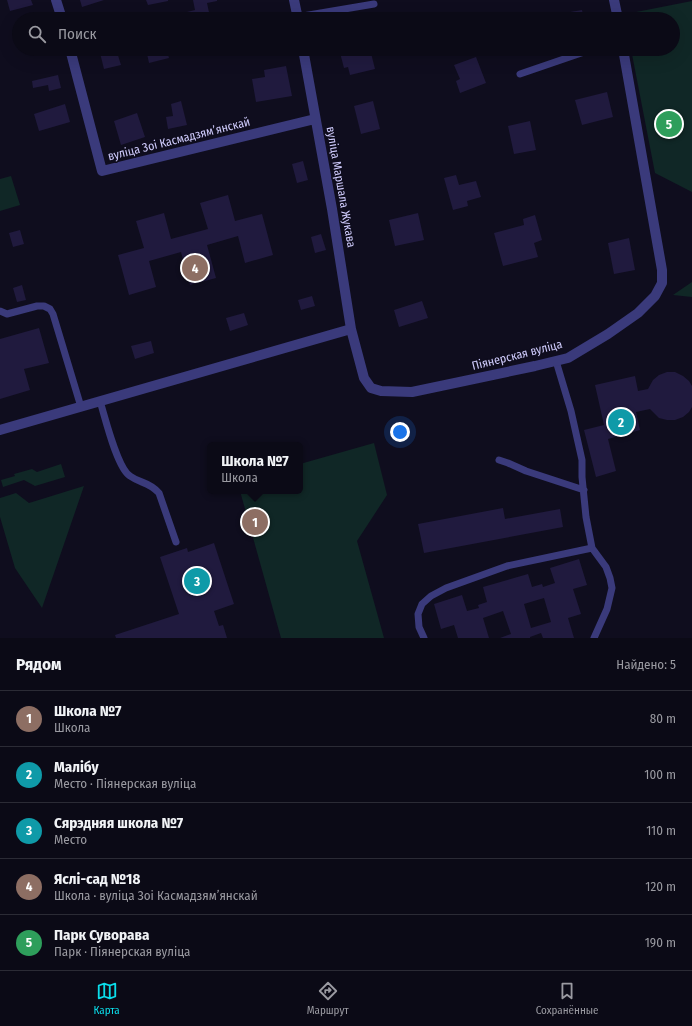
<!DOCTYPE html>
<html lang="ru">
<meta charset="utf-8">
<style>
body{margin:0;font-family:"Fira Sans Condensed",sans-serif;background:#191823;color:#f1f3f6}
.you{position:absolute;left:400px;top:432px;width:14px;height:14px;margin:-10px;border:3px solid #fff;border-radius:50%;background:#1a73e8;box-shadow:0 0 0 6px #1a73e833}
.badge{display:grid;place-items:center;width:26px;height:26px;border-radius:50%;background:#0bddea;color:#fff;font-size:13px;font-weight:700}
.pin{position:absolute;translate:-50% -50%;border:2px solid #fff;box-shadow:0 1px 4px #0006}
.popup{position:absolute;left:207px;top:442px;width:96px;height:52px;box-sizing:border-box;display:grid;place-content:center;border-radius:6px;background:#0b0a16;filter:drop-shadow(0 1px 3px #0005);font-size:13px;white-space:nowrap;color:#9a9aa1}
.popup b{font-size:15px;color:#f1f3f6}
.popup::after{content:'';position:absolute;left:50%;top:100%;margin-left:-8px;border:8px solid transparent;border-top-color:#0b0a16}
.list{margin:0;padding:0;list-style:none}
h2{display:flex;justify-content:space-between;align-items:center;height:52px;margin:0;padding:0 16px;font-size:17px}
h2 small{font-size:13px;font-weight:400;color:#9a9aa1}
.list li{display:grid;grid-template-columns:26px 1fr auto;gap:12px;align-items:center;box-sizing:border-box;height:56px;padding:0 16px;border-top:1px solid #2b2b35}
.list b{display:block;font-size:15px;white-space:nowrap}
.list p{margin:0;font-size:13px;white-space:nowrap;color:#9a9aa1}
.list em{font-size:13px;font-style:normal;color:#9a9aa1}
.icon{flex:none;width:22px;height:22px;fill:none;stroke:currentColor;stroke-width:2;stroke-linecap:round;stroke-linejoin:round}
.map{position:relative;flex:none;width:692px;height:638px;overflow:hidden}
.search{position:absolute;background:#0b0a16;box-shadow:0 4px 16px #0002;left:12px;right:12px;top:12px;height:44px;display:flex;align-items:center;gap:10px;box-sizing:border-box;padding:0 14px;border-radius:22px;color:#9a9aa1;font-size:15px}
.sheet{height:332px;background:#0b0a16}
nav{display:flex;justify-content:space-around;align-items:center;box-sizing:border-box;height:56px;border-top:1px solid #2b2b35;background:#0b0a16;font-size:11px;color:#9a9aa1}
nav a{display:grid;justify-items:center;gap:2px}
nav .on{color:#0bddea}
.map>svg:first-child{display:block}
.green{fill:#102726}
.building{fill:#201a3e;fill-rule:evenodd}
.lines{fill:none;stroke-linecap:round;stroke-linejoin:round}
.lane{stroke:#3a3a7b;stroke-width:7}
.street{stroke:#3a3a7b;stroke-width:10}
.labels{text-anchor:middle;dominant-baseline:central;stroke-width:3;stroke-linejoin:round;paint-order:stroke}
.street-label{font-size:12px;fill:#d0ccfd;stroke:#0f0d1e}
</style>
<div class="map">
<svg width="692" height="638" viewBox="0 0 692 638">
<rect width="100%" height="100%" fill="#0f0d1e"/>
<path class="green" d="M692 1V192L655 173 631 49H673V19H626V14Z
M11 176 20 205 0 211V179Z
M692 282V297L673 295Z
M374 443 387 495 357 541 384 638H281L240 491H300V464Z
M61 464 65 477 35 486 24 480 3 487 1 480 15 476 14 474 32 469 37 472Z
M84 486 42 608 15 568 0 517V498L16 493 29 503Z"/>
<path class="building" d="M7 0H31L33 5 10 11Z
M80 0H104L82 7Z
M146 0H168V1L148 5Z
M193 0H217V1L207 3 210 17 201 19H188L187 12 195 10Z
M582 10 584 19H553L552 15Z
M277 12 279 19H251V17Z
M19 28V41H18L15 29Z
M99 49H116L121 65 104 69Z
M146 49H166L169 58 149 63Z
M339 49H370L375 69 350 75 348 67 344 68Z
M476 57 486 83 460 93 456 81 460 79 454 65Z
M286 66 292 96 256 102 252 79 265 77 264 70Z
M58 75 61 88 49 91 48 85 33 88 32 81Z
M607 92 613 117 582 125 575 100Z
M181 101 187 125 168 129 166 117 173 116 171 104Z
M373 101 380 129 361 134 354 106Z
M65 104 70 122 39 131 34 114Z
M137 113 145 137 121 145 114 121Z
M530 121 536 150 514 154 508 126Z
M303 161 308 180 297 183 292 164Z
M456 175 459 185 476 181 481 197 467 201 468 206 453 210 444 178Z
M228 195 235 221 262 214 273 255 245 263 238 236 207 245 216 278 190 285 181 252 149 261 156 287 129 295 118 255 144 248 136 221 164 213 171 239 208 229 200 203Z
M418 213 424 240 395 246 389 220Z
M535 215 542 240 534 243 538 257 503 266 494 233 524 225 523 219Z
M20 230 24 244 13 247 9 233Z
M321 234 326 250 315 253 311 237Z
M629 238 635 270 614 274 608 243Z
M22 285 26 300 17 302 13 288Z
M312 296 315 306 301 310 298 300Z
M422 301 428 318 399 327 394 310Z
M244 313 248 325 230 331 226 318Z
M39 328 49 363 24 369 30 390 0 399V339Z
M151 341 154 353 135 359 131 346Z
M667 372H675L683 376 689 381 692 386V407L689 412 683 417 675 420H667L659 418 650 409 636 412 640 430 608 439 616 471 596 477 584 430 604 425 595 385 635 376 638 391 648 389 653 380 659 375Z
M503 508 505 519 560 509 563 527 424 553 418 524Z
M214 543 234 604 214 611 219 626 223 625 227 638H116L115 635 179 614 160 557 187 548 188 552Z
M579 559 587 585 573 589 581 614 568 618 574 638H543L541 633 530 637V638H500L511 634 503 611 483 618 489 638H458L454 625 441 629 434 604 462 595 467 611 479 608 478 605 487 602 483 587 528 574 532 587 542 584 543 587 555 583 550 568ZM544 598 551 622 531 628 524 604Z"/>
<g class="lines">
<path class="lane" d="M297 17 374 4
M168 19 177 17
M520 74 593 49
M0 311 7 314 37 306H44L50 309 53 314 81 407
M556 361 571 411 582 460V477L586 517 592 548 606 567 610 578 612 588 607 609 594 638
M100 401C105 417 117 468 130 476 141 484 148 481 159 493L176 542
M499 460 508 463 526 471 584 490
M424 638 419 627 418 614 422 604 431 596 446 588 507 566 592 548"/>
<path class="street" d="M56 0 62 19
M294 0 298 19
M614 0 618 19
M70 49 102 171 315 119
M303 49 332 209 351 329 364 378 371 388 381 391 412 392 535 366 568 358 608 334 638 313 655 296 662 283V270L623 49
M0 430 351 329"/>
</g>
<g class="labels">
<g class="street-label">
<text transform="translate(179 139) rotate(-14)">вуліца Зоі Касмадзямʼянскай</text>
<text transform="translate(341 187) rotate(80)">вуліца Маршала Жукава</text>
<text transform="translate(517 355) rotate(-14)">Піянерская вуліца</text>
</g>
</g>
</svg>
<div class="you"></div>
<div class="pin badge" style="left:255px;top:522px;background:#8d6e63">1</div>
<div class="popup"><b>Школа №7</b>Школа</div>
<div class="pin badge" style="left:621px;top:422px;background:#0f9aa8">2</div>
<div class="pin badge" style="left:197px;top:581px;background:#0f9aa8">3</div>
<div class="pin badge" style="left:195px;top:268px;background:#8d6e63">4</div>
<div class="pin badge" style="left:669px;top:124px;background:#2e9e5b">5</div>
<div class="search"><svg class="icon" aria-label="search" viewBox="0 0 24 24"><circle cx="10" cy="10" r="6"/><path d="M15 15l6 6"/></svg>Поиск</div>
</div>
<section class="sheet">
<h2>Рядом<small>Найдено: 5</small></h2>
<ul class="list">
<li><span class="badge" style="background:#8d6e63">1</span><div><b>Школа №7</b><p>Школа</p></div><em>80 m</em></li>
<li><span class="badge" style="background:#0f9aa8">2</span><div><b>Малібу</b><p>Место · Піянерская вуліца</p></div><em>100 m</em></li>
<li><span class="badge" style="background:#0f9aa8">3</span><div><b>Сярэдняя школа №7</b><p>Место</p></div><em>110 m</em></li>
<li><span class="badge" style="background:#8d6e63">4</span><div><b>Яслі-сад №18</b><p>Школа · вуліца Зоі Касмадзямʼянскай</p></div><em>120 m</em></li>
<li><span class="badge" style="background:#2e9e5b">5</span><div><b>Парк Суворава</b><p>Парк · Піянерская вуліца</p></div><em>190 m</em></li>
</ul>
</section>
<nav>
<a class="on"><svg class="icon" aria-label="map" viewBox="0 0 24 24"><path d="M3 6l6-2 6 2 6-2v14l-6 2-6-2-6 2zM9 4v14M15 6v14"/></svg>Карта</a>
<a><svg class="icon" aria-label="directions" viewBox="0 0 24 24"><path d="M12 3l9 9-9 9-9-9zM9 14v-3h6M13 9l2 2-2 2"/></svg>Маршрут</a>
<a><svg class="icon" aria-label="saved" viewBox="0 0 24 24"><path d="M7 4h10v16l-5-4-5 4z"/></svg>Сохранённые</a>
</nav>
